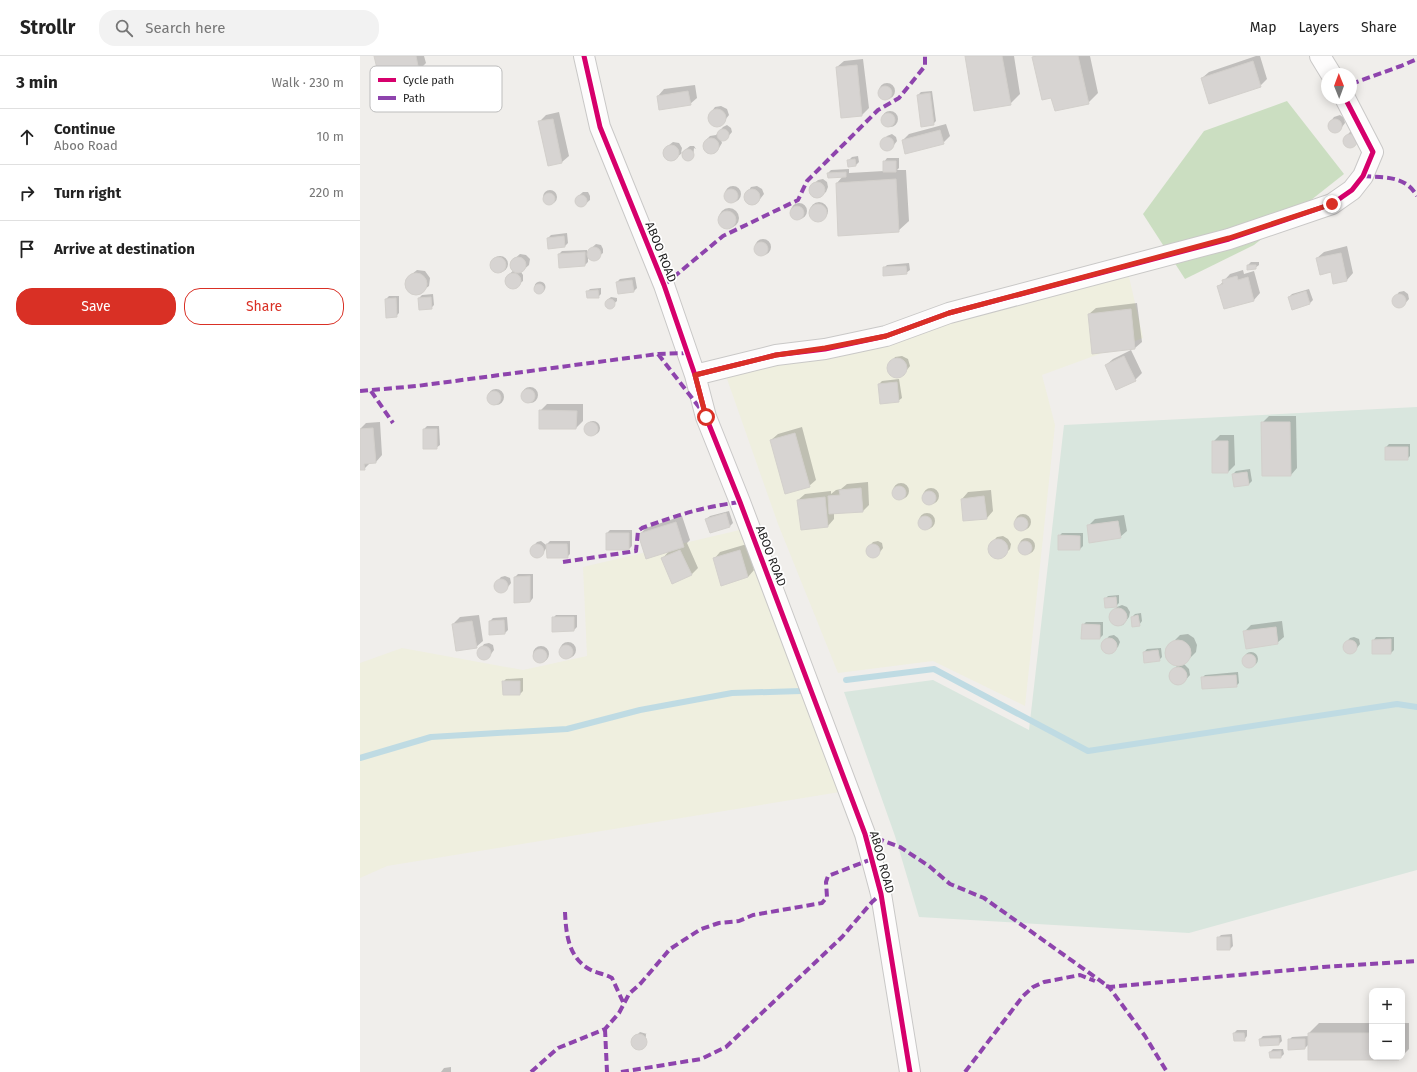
<!DOCTYPE html>
<meta charset="utf-8">
<style>
body{margin:0;font-family:"Fira Sans",sans-serif;background:#f2f2f2;color:#222}
.controls{position:absolute;right:12px;bottom:12px;display:grid;overflow:hidden;border-radius:8px;box-shadow:0 2px 10px #0003}
.controls button{width:36px;height:36px;display:grid;place-items:center;padding:0;border:0;border-bottom:1px solid #e0e0e0;background:#fff;color:#222;font:20px sans-serif}
.compass{position:absolute;left:961px;top:12px;width:36px;height:36px;border-radius:50%;background:#fff;box-shadow:0 2px 10px #0003;rotate:359deg}
.stop{position:absolute;width:12px;height:12px;margin:-9px;border:3px solid #d93025;border-radius:50%;background:#fff}
.stop.end{background:#d93025;border-color:#fff;box-shadow:0 1px 4px #0008}
.list{margin:0;padding:0;list-style:none}
h2{display:flex;justify-content:space-between;align-items:center;height:52px;margin:0;padding:0 16px;font-size:17px}
h2 small{font-size:13px;font-weight:400;color:#767676}
.list li{display:grid;grid-template-columns:26px 1fr auto;gap:12px;align-items:center;box-sizing:border-box;height:56px;padding:0 16px;border-top:1px solid #e0e0e0}
.list b{display:block;font-size:15px;white-space:nowrap}
.list p{margin:0;font-size:13px;white-space:nowrap;color:#767676}
.list em{font-size:13px;font-style:normal;color:#767676}
.actions{display:flex;gap:8px;padding:12px 16px}
.actions a{flex:1;padding:9px 0;border:1px solid #d93025;border-radius:16px;text-align:center;font-size:14px;color:#d93025}
.actions .main{background:#d93025;color:#fff}
.icon{flex:none;width:22px;height:22px;fill:none;stroke:currentColor;stroke-width:2;stroke-linecap:round;stroke-linejoin:round}
.map{position:relative;flex:none;width:1057px;height:1016px;overflow:hidden}
header{display:flex;align-items:center;gap:24px;box-sizing:border-box;height:56px;padding:0 20px;background:#fff;border-bottom:1px solid #e0e0e0}
header strong{font-size:19px}
nav{display:flex;gap:22px;margin-inline-start:auto;font-size:14px}
.search{width:280px;height:36px;background:#f2f2f2;display:flex;align-items:center;gap:10px;box-sizing:border-box;padding:0 14px;border-radius:16px;color:#767676;font-size:15px}
main{display:flex}
aside{flex:1;background:#fff}
.map>svg:first-child{display:block}
.farmland{fill:#efefdf}
.forest{fill:#cbdec1}
.wetland{fill:#d9e6de}
.shadow{fill:#0003}
.lines{fill:none;stroke-linecap:round;stroke-linejoin:round}
.stream{stroke:#bfdbe3;stroke-width:6}
.building{fill:#d7d4d2;stroke:#d3d0cc}
.minor-casing{stroke:#c9c8c7;stroke-width:22}
.minor{stroke:#fdfcfc;stroke-width:20}
.quiet{stroke:#8e44ad;stroke-width:4;stroke-dasharray:8 4;stroke-linecap:butt}
.cycleway-casing{stroke:#fff;stroke-width:8}
.cycleway{stroke:#d6006c;stroke-width:5}
.route{stroke:#d93025;stroke-width:5}
.labels{text-anchor:middle;dominant-baseline:central;stroke-width:3.5;stroke-linejoin:round;paint-order:stroke}
.street-label{font-size:12px;fill:#222;stroke:#fff}
.key{fill:#fff;stroke:#bdbdbd;stroke-width:1}
.key-label{font-size:11px;fill:#222}
</style>
<header>
<strong>Strollr</strong>
<div class="search"><svg class="icon" aria-label="search" viewBox="0 0 24 24"><circle cx="10" cy="10" r="6"/><path d="M15 15l6 6"/></svg>Search here</div>
<nav><a>Map</a><a>Layers</a><a>Share</a></nav>
</header>
<main>
<aside>
<h2>3 min<small>Walk · 230 m</small></h2>
<ul class="list">
<li><svg class="icon" aria-label="ahead" viewBox="0 0 24 24"><path d="M12 20V5M6 11l6-6 6 6"/></svg><div><b>Continue</b><p>Aboo Road</p></div><em>10 m</em></li>
<li><svg class="icon" aria-label="right" viewBox="0 0 24 24"><path d="M7 20v-9h11M14 6l5 5-5 5"/></svg><div><b>Turn right</b></div><em>220 m</em></li>
<li><svg class="icon" aria-label="arrive" viewBox="0 0 24 24"><path d="M6 21V4h12l-3 4 3 4H6"/></svg><div><b>Arrive at destination</b></div></li>
</ul>
<div class="actions"><a class="main">Save</a><a>Share</a></div>
</aside>
<div class="map">
<svg width="1057" height="1016" viewBox="0 0 1057 1016">
<rect width="100%" height="100%" fill="#f0eeeb"/>
<path class="farmland" d="M767 212 783 282 682 319 695 369 665 650 573 605 478 617 418 468 366 320 428 298 499 297 592 258Z
M388 472 486 735 27 810 0 822V607L42 592 163 614 227 600 223 511Z"/>
<path class="forest" d="M927 45 984 118 894 189 825 223 783 158 844 75Z"/>
<path class="wetland" d="M1057 351V814L829 877 559 861 535 780 484 636 573 624 669 674 704 369Z"/>
<path class="shadow" d="M15 0H64L66 7 59 14 21 24Z
M606 0H654L660 38 650 48Z
M674 0H730L738 37 728 47 673 1Z
M896 0H900L907 23 900 30 842 22 849 16Z
M503 3 509 52 502 59 477 11 484 5Z
M519 35a8 8 0 1 1 16 0a8 8 0 1 1-16 0Z
M335 29 337 42 330 48 298 40 304 33Z
M572 35 576 65 573 68 558 39 561 36Z
M361 50 367 53 369 59 362 68 355 70 350 67 348 60 355 51Z
M522 63a8 8 0 1 1 16 0a8 8 0 1 1-16 0Z
M199 56 209 100 202 106 188 109 179 66 186 59Z
M980 59 984 62 985 67 979 75 974 76 970 74 968 69 974 61Z
M586 68 590 80 583 87 543 84 549 78Z
M367 69 371 72 372 76 366 83 361 84 362 87 359 92 356 96 350 97 345 94 343 89 347 83 350 80 356 79 363 71Z
M995 75 997 86 989 91 985 89 983 84 990 76Z
M532 78 536 81 537 85 531 93 526 95 522 92 521 87 527 80Z
M313 86 319 87 322 92 321 97 330 90H334L336 93 334 92 333 102 329 105 325 104 322 100 323 96 313 105 307 104 303 99 304 93Z
M498 100 499 106 496 109 488 105 492 101Z
M527 102H539V112L537 114H546L549 165 538 175 477 127 483 120 468 117 471 114 489 113V117L524 115V106Z
M463 123 467 126 468 131 466 136 458 142 453 141 450 136V131L458 124Z
M397 130 402 133 404 138 397 147 391 149 386 146 385 140 391 131Z
M365 138a8 8 0 1 1 16 0a8 8 0 1 1-16 0Z
M183 141a7 7 0 1 1 14 0a7 7 0 1 1-14 0Z
M223 136H228L230 140V144L222 151 218 150 215 146 216 142Z
M450 155a9 9 0 1 1 18 0a9 9 0 1 1-18 0Z
M431 155a8 8 0 1 1 16 0a8 8 0 1 1-16 0Z
M359 162a10 10 0 1 1 20 0a10 10 0 1 1-20 0Z
M207 177 208 187 205 190 188 182 191 179Z
M395 191a8 8 0 1 1 16 0a8 8 0 1 1-16 0Z
M236 188 241 189 243 193V197L235 203H231L228 198V206L225 209 199 198 202 195 227 194V196Z
M987 190 993 217 987 224 972 215 957 202 964 196Z
M160 198 166 199 170 203 169 209 161 216 163 219V225L154 232 149 231 145 226 146 221 154 214 151 210 152 205Z
M132 208a8 8 0 1 1 16 0a8 8 0 1 1-16 0Z
M891 206H899V209L895 212 888 209Z
M549 207 550 214 546 217 524 212 527 209Z
M57 214 65 215 70 222 69 230 58 238 50 237 45 230 47 222Z
M883 214 884 218 894 215 900 237 894 244 859 230 870 218Z
M275 221 277 232 274 235 257 226 260 223Z
M174.5 231a5.5 5.5 0 1 1 11 0a5.5 5.5 0 1 1-11 0Z
M241 232V238L238 241 227 236 230 233Z
M949 233 953 244 950 247 933 253 929 241 932 238Z
M1044 235 1048 238 1049 243 1043 250 1038 252 1034 249 1033 244 1039 236Z
M73 238 74 249 71 252 59 242 62 239Z
M29 240H39V257L36 260 26 243Z
M251 241 257 242V245L249 252 246 250 247 244Z
M777 247 782 286 775 292 729 258 736 252Z
M771 294 782 317 775 324 746 309 753 303Z
M542 300 548 303 550 310 543 319 536 321 530 318 529 311 535 301Z
M539 323 542 342 538 345 519 328 522 325Z
M162 339a8 8 0 1 1 16 0a8 8 0 1 1-16 0Z
M128 341a8 8 0 1 1 16 0a8 8 0 1 1-16 0Z
M187 348H223V365L216 372 180 355Z
M909 360H936L937 412 931 419 902 367Z
M226 372a7 7 0 1 1 14 0a7 7 0 1 1-14 0Z
M20 366 22 399 16 406H11L4 413H0V373L6 367Z
M67 370H79L80 389 76 392 64 373Z
M442 371 456 424 449 430 411 384 418 378Z
M860 379H874L875 409 868 416 853 386Z
M1029 388H1050V400L1047 403 1026 391Z
M890 413 892 425 889 428 873 418 876 415Z
M508 426 509 449 503 455 474 456V463L468 470 438 444 445 438 471 435V438L476 434 481 433 487 428Z
M533 435a8 8 0 1 1 16 0a8 8 0 1 1-16 0Z
M563 440a8 8 0 1 1 16 0a8 8 0 1 1-16 0Z
M631 434 633 455 627 462 602 443 608 436Z
M369 455 373 467 370 470 350 476 346 463 350 460Z
M559 465a8 8 0 1 1 16 0a8 8 0 1 1-16 0Z
M655 466a8 8 0 1 1 16 0a8 8 0 1 1-16 0Z
M764 459 767 475 760 481 728 470 735 463Z
M322 460 330 484 327 487 338 512 331 519 302 503 310 494 279 479 286 472Z
M250 474H272V490L269 493H247V477Z
M702 477H723V490L720 493 699 480Z
M643 480 648 483 651 488 650 493 642 501 636 502 631 499 629 494 630 488 637 481Z
M659 490a8 8 0 1 1 16 0a8 8 0 1 1-16 0Z
M181 485 186 489 190 485H210V498L207 501 187 491 181 500 176 502 172 499 170 494 177 486Z
M518 485 522 487 523 492 517 500 512 501 508 499 506 494 513 486Z
M387 488 394 514 388 521 354 503 360 496Z
M158 518H173V542L170 546 155 521Z
M145 520 150 522 151 527 145 535 140 536 135 533 134 529 141 521Z
M759 539V547L756 550 745 543 748 540Z
M762 549 767 551 770 556 769 561 763 569 757 570 753 568 750 563V558L757 551Z
M781 557 782 565 779 569 772 561 775 558Z
M119 559 123 585 116 591 93 568 100 561Z
M196 559H217V571L214 574 193 562Z
M147 561 148 574 145 577 130 565 133 562Z
M922 565 924 581 917 587 885 575 891 569Z
M726 566H743V579L740 582 723 569Z
M828 578 834 582 837 589 836 596 824 608 829 613 830 619 823 627 817 629 812 626 809 621 811 616 817 610 809 606 806 599 808 591 820 579Z
M754 579 758 582 760 586 758 591 751 596H746L743 592V588L749 580Z
M994 581 999 583 1000 588 994 596 989 597 985 594 983 590 990 582Z
M1016 581H1034V594L1031 597 1013 585Z
M200 594a8 8 0 1 1 16 0a8 8 0 1 1-16 0Z
M129 587 133 589 134 594 128 602 123 603 119 601 118 596 124 588Z
M173 598a8 8 0 1 1 16 0a8 8 0 1 1-16 0Z
M801 592 802 601 799 604 784 596 787 593Z
M884 603a7 7 0 1 1 14 0a7 7 0 1 1-14 0Z
M878 616 879 627 876 630 842 622 845 619Z
M163 622V635L160 638 143 626 146 623Z
M872 878 873 890 870 893 858 882 861 879Z
M959 967H1012V1001H1041L1039 1003H949V988L945 992 929 984 932 981 949 980V977Z
M1042 967H1049V993L1042 1000Z
M877 974H887V980L884 984 874 977Z
M280 976 287 978H286L285 989 281 993H277L272 989V984Z
M921 979 922 985 919 988 900 983 903 980Z
M913 993H923L924 998 921 1001 910 996Z
M91 1011V1016H81L84 1012Z"/>
<g class="lines">
<path class="stream" d="M486 624 574 613 728 695 1037 648 1057 651
M0 702 71 681 207 673 280 654 372 637 441 635"/>
</g>
<path class="building" d="M14 0H56L59 15 20 25Z
M605 0H642L651 49 614 55Z
M676 0H718L729 48 695 55 691 42 682 44 672 1Z
M893 5 901 31 849 48 841 22Z
M497 9 502 60 481 62 476 11Z
M518 37a7 7 0 1 1 14 0a7 7 0 1 1-14 0Z
M328 35 331 49 299 54 297 40Z
M570 37 574 69 561 71 557 39Z
M348 62a9 9 0 1 1 18 0a9 9 0 1 1-18 0Z
M521 64a7 7 0 1 1 14 0a7 7 0 1 1-14 0Z
M968 70a7 7 0 1 1 14 0a7 7 0 1 1-14 0Z
M193 63 202 107 188 110 178 65Z
M357 79a6 6 0 1 1 12 0a6 6 0 1 1-12 0Z
M580 74 584 88 545 98 542 84Z
M983 85a7 7 0 1 1 14 0a7 7 0 1 1-14 0Z
M520 88a7 7 0 1 1 14 0a7 7 0 1 1-14 0Z
M343 90a8 8 0 1 1 16 0a8 8 0 1 1-16 0Z
M303 97a8 8 0 1 1 16 0a8 8 0 1 1-16 0Z
M322 99a6 6 0 1 1 12 0a6 6 0 1 1-12 0Z
M495 103 496 110 488 111 487 104Z
M523 105H536V116H523Z
M486 116V121L468 122 467 117Z
M536 123 539 176 478 180 476 127Z
M449 134a8 8 0 1 1 16 0a8 8 0 1 1-16 0Z
M384 141a8 8 0 1 1 16 0a8 8 0 1 1-16 0Z
M364 140a7 7 0 1 1 14 0a7 7 0 1 1-14 0Z
M183 143a6 6 0 1 1 12 0a6 6 0 1 1-12 0Z
M215 145a6 6 0 1 1 12 0a6 6 0 1 1-12 0Z
M449 157a9 9 0 1 1 18 0a9 9 0 1 1-18 0Z
M430 157a7 7 0 1 1 14 0a7 7 0 1 1-14 0Z
M358 164a9 9 0 1 1 18 0a9 9 0 1 1-18 0Z
M204 180 205 191 188 193 187 182Z
M394 193a7 7 0 1 1 14 0a7 7 0 1 1-14 0Z
M227 198a7 7 0 1 1 14 0a7 7 0 1 1-14 0Z
M225 196V210L199 212 198 198Z
M981 197 987 225 973 228 971 216 960 219 956 202Z
M150 209a8 8 0 1 1 16 0a8 8 0 1 1-16 0Z
M130 209a8 8 0 1 1 16 0a8 8 0 1 1-16 0Z
M887 209H896V213L887 214Z
M546 210 547 218 523 220V211Z
M45 228a11 11 0 1 1 22 0a11 11 0 1 1-22 0Z
M145 225a8 8 0 1 1 16 0a8 8 0 1 1-16 0Z
M877 220 878 224 888 221 894 245 864 253 857 230 863 228 862 224Z
M272 224 274 236 258 238 256 226Z
M174 233a5 5 0 1 1 10 0a5 5 0 1 1-10 0Z
M238 234 239 242H227L226 235Z
M946 235 950 248 932 254 928 241Z
M1032 245a7 7 0 1 1 14 0a7 7 0 1 1-14 0Z
M71 241 72 253 59 254 58 242Z
M36 242 37 261 26 262 25 243Z
M245 248a5 5 0 1 1 10 0a5 5 0 1 1-10 0Z
M771 253 775 293 732 298 728 258Z
M764 300 776 325 756 334 745 309Z
M527 312a10 10 0 1 1 20 0a10 10 0 1 1-20 0Z
M537 326 539 346 520 348 518 328Z
M161 340a7 7 0 1 1 14 0a7 7 0 1 1-14 0Z
M127 342a7 7 0 1 1 14 0a7 7 0 1 1-14 0Z
M179 354 217 355 216 373H179Z
M901 366H930L931 420H902Z
M224 373a7 7 0 1 1 14 0a7 7 0 1 1-14 0Z
M13 372 16 407 4 408 5 414H0V373Z
M63 373H77V393H63Z
M435 377 450 431 425 438 410 384Z
M852 385H868V417H852Z
M1025 391H1048V404H1025Z
M887 416 889 429 874 431 872 418Z
M532 437a7 7 0 1 1 14 0a7 7 0 1 1-14 0Z
M501 432 503 456 469 458 468 440 480 439 479 434Z
M562 442a7 7 0 1 1 14 0a7 7 0 1 1-14 0Z
M624 440 627 463 603 465 601 443Z
M465 441 468 471 441 474 437 444Z
M366 457 370 471 350 477 345 463Z
M558 467a7 7 0 1 1 14 0a7 7 0 1 1-14 0Z
M654 468a7 7 0 1 1 14 0a7 7 0 1 1-14 0Z
M758 465 761 482 729 487 727 469Z
M316 466 324 491 286 503 278 478Z
M246 477H269V494H246Z
M698 479 720 480V494H698Z
M628 493a10 10 0 1 1 20 0a10 10 0 1 1-20 0Z
M658 492a7 7 0 1 1 14 0a7 7 0 1 1-14 0Z
M506 495a7 7 0 1 1 14 0a7 7 0 1 1-14 0Z
M170 495a7 7 0 1 1 14 0a7 7 0 1 1-14 0Z
M186 488H207L208 502H187Z
M320 494 332 519 312 528 301 502Z
M380 494 388 521 361 530 353 502Z
M170 520V546L154 547V521Z
M134 530a7 7 0 1 1 14 0a7 7 0 1 1-14 0Z
M756 541 757 551 745 552 744 542Z
M749 561a9 9 0 1 1 18 0a9 9 0 1 1-18 0Z
M778 559 780 570 772 571 771 561Z
M192 561H214V575L192 576Z
M144 564 145 578 129 579V565Z
M112 565 117 592 96 595 92 568Z
M722 568 740 569V583H721Z
M916 571 918 588 886 593 883 575Z
M741 590a8 8 0 1 1 16 0a8 8 0 1 1-16 0Z
M1031 583V598H1012V584Z
M983 591a7 7 0 1 1 14 0a7 7 0 1 1-14 0Z
M805 597a13 13 0 1 1 26 0a13 13 0 1 1-26 0Z
M199 596a7 7 0 1 1 14 0a7 7 0 1 1-14 0Z
M117 597a7 7 0 1 1 14 0a7 7 0 1 1-14 0Z
M173 600a7 7 0 1 1 14 0a7 7 0 1 1-14 0Z
M798 594 800 605 784 607 783 596Z
M882 605a7 7 0 1 1 14 0a7 7 0 1 1-14 0Z
M809 620a9 9 0 1 1 18 0a9 9 0 1 1-18 0Z
M876 619 877 631 842 633 841 621Z
M142 625H160V639H143Z
M857 881H870V894H857Z
M873 977H884L885 985H874Z
M948 977H1012V1001H1039V1004H948Z
M271 986a8 8 0 1 1 16 0a8 8 0 1 1-16 0Z
M919 982V989L900 990 899 983Z
M928 983H945V993L928 994Z
M921 995V1002H910L909 996Z"/>
<g class="lines">
<g class="minor-casing">
<path id="minor" d="M224 0 240 71 304 229 335 319 346 361 380 446 505 778 521 838 550 1016
M960 0 971 18
M335 319 416 299 465 293 526 280 589 257 869 183 972 148 992 134 1003 120 1013 96 985 42"/>
</g>
<use href="#minor" class="minor"/>
<path class="quiet" d="M991 28 1041 10 1057 3
M1003 120C1025 122 1045 119 1057 140
M304 229 363 180 438 144 447 125 518 54 539 42 565 10V0
M298 298 342 355
M0 335 57 330 298 298 327 297
M11 335 33 367
M203 506 276 495 278 475 282 472C317 459 343 451 380 446
M505 778 540 791 569 810 590 828 624 842 749 931 963 911 1057 905
M205 856C206 877 208 901 229 913 236 917 245 918 252 922L263 946
M746 930 749 931 785 980 807 1016
M245 973 247 1016
M171 1016 198 992 245 973 259 957 269 938 281 927 310 893 341 873 359 867 379 865 393 859 462 847 467 841 466 826 468 820 512 803
M261 1016 341 1003 366 991 482 881 512 846 521 838
M605 1016 663 940 673 931 684 926 720 919 735 925"/>
<g class="cycleway-casing">
<path id="cycleway" d="M224 0 240 71 304 229 335 319 346 361 380 446 505 778 521 838 550 1016
M335 319 416 299 465 293 526 280 589 257 869 183 972 148 992 134 1003 120 1013 96 985 42"/>
</g>
<use href="#cycleway" class="cycleway"/>
</g>
<g class="lines">
<path class="route" d="M346 361 335 319 416 299 465 292 526 280 589 257 869 182 972 148"/>
</g>
<g class="labels">
<g class="street-label">
<text transform="translate(301 196) rotate(68)">ABOO ROAD</text>
<text transform="translate(411 500) rotate(69)">ABOO ROAD</text>
<text transform="translate(522 806) rotate(75)">ABOO ROAD</text>
</g>
</g>
<rect x="10" y="10" width="132" height="46" rx="6" class="key"/>
<rect x="18" y="22" width="18" height="4" fill="#d6006c"/>
<rect x="18" y="40" width="18" height="4" fill="#8e44ad"/>
<g class="key-label">
<text x="43" y="28">Cycle path</text>
<text x="43" y="46">Path</text>
</g>
</svg>
<div class="controls">
<button>+</button>
<button>−</button>
</div>
<svg class="compass" viewBox="-18 -18 36 36"><path d="M0-13l5 13h-10z" fill="#e53935"/><path d="M0 13l5-13h-10z" fill="#767676"/></svg>
<div class="stop" style="left:346px;top:361px"></div>
<div class="stop end" style="left:972px;top:148px"></div>
</div>
</main>
